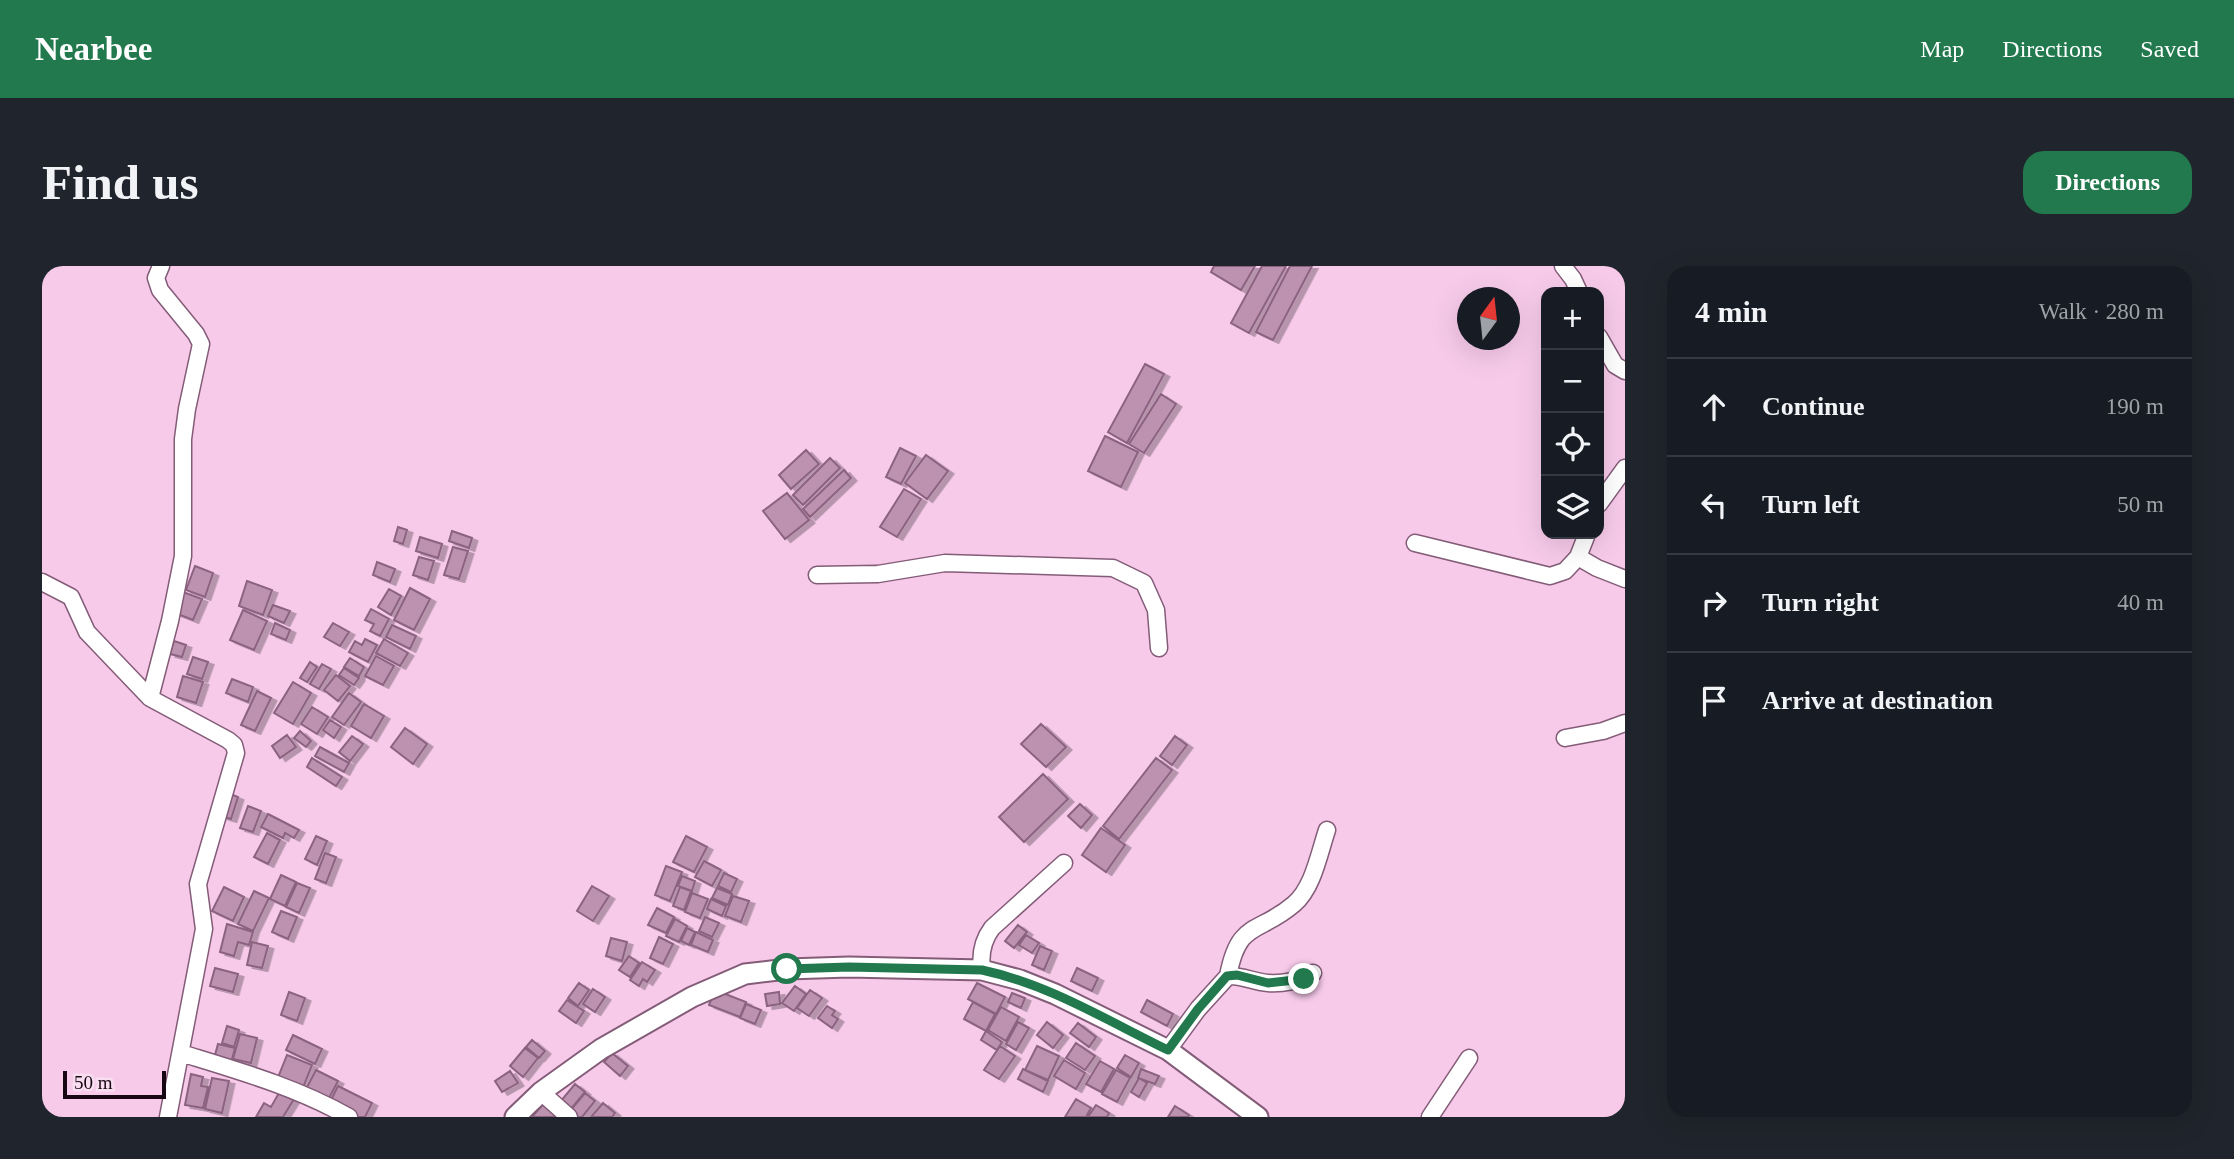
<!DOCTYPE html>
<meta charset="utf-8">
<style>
body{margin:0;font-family:"Times New Roman",serif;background:#20242c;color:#f1f3f6}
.controls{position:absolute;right:21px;top:21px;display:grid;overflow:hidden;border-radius:14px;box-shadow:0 7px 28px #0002}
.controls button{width:63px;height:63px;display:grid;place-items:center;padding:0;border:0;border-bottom:2px solid #363941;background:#171b24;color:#f1f3f6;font:35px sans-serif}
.compass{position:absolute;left:1415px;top:21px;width:63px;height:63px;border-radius:50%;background:#171b24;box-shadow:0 7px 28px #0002;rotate:15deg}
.scale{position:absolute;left:21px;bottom:18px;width:103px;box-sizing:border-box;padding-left:7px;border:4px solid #160712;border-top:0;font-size:19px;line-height:24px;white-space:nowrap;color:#160712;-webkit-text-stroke:5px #f9def1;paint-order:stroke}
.stop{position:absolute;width:21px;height:21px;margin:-16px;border:5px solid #22794d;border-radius:50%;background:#fff}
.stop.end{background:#22794d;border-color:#fff;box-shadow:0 2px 7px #0008}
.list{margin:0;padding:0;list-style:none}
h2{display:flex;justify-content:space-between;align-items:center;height:91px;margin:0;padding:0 28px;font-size:30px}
h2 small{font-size:23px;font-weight:400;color:#9ea1a6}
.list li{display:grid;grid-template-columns:46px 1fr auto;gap:21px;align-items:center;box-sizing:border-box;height:98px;padding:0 28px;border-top:2px solid #363941}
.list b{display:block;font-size:26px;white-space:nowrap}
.list em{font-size:23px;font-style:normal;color:#9ea1a6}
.icon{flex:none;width:38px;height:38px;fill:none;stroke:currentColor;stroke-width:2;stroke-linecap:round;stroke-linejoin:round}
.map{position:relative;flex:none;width:1583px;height:851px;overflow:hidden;border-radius:21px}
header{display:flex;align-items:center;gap:42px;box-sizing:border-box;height:98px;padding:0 35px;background:#22794d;color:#fff}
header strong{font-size:33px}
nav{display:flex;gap:38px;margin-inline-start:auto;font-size:24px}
.intro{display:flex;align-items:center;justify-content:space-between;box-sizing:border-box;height:168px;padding:0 42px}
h1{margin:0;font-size:49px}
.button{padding:18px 32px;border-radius:21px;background:#22794d;color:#fff;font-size:24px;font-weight:700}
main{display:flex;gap:42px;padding:0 42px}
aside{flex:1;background:#171b24;border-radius:21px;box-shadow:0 7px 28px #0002}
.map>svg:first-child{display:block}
.building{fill:#bd92b1;stroke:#8b6380;stroke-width:2;filter:url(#shadow)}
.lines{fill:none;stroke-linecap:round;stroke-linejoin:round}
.minor-casing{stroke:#835c78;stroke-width:19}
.tertiary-casing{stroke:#835c78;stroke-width:23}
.minor{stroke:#fff;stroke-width:16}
.tertiary{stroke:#fff;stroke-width:19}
.route{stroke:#22794d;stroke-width:9}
</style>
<header>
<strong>Nearbee</strong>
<nav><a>Map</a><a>Directions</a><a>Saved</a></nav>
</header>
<div class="intro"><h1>Find us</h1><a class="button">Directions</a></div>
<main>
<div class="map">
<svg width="1583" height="851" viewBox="0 0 1583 851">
<defs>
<filter id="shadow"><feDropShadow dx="5.5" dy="3" stdDeviation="0" flood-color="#0004"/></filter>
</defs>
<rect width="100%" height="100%" fill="#f7caea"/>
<path class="building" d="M1172 0H1213L1199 24 1169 6Z
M1220 0H1244L1207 67 1189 57Z
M1248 0H1270L1231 74 1214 66Z
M1103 98 1122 108 1085 177 1066 166Z
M1119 128 1134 138 1102 187 1087 178Z
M1063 170 1096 186 1079 221 1046 205Z
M858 182 874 190 859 218 844 211Z
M764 184 777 198 749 223 737 209Z
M884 189 906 205 885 233 863 217Z
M788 192 798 202 761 239 751 229Z
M802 204 809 212 768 251 761 243Z
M862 223 879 233 855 271 838 261Z
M745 227 767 254 743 273 721 245Z
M356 261 365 264 361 278 352 275Z
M410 265 430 272 427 282 407 275Z
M378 271 400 278 396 292 374 285Z
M411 281 426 285 417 313 402 309Z
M377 291 392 295 386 314 371 309Z
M335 296 353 303 348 316 331 309Z
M153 300 171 307 163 331 144 324Z
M205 315 230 324 221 349 197 340Z
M368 322 388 333 372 364 352 354Z
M347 323 359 330 349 349 336 341Z
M141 326 160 333 151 354 133 347Z
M231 339 248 345 242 357 226 350Z
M329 343 347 353 338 370 328 365 332 358 323 354Z
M201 344 225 355 212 384 188 374Z
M233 357 248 364 244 374 229 368Z
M291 357 307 366 298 380 282 371Z
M350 359 374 370 368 383 344 371Z
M323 373 335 379 326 396 307 386 313 375 320 379Z
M342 373 366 387 358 400 334 387Z
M132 375 144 379 140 391 128 388Z
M334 390 352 400 341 419 323 410Z
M151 391 166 396 160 413 145 408Z
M308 392 322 401 317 410 302 401Z
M268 396 275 401 265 416 258 412Z
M280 398 289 403 277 423 268 418Z
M302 402 317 412 312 419 297 409Z
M294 409 308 420 296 435 282 424Z
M141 410 161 416 154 437 135 431Z
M190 413 211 421 206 436 184 427Z
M251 416 269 427 251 458 232 447Z
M215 425 229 432 213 465 199 459Z
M307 427 319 436 302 459 290 451Z
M322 438 342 450 329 472 309 460Z
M270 441 286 451 275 468 259 458Z
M288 454 299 461 292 472 281 464Z
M999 458 1024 481 1004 501 979 478Z
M363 462 385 478 371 498 349 481Z
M258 465 269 475 264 481 252 472Z
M245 469 254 481 238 492 230 480Z
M310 470 321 478 308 495 297 486Z
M1133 470 1145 479 1130 499 1118 490Z
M278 481 307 497 302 506 273 490Z
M270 492 300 511 294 520 265 501Z
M1114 492 1130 504 1077 573 1061 560Z
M1001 508 1026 533 982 576 957 551Z
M186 527 196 531 189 553 179 550Z
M1038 538 1050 549 1039 562 1026 550Z
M206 540 219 545 211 566 198 562Z
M226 548 257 564 252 572 243 567 241 572 219 561Z
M1059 562 1083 579 1064 606 1040 589Z
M225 567 238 574 226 598 212 591Z
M274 570 285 575 275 599 263 593Z
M644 570 665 581 652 606 631 596Z
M283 587 294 591 284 617 273 613Z
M662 595 679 604 670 620 653 611Z
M624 600 640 606 628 635 613 629Z
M682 607 695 613 689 626 676 620Z
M239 609 254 616 243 640 228 633Z
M640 610 653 615 650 625 636 620Z
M255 617 268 622 257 647 244 641Z
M550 620 567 630 551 655 535 645Z
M182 621 202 631 191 655 170 645Z
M638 621 649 625 642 644 631 640Z
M675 622 690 628 686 639 670 632Z
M212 625 227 632 211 665 196 658Z
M650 627 666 633 658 652 643 646Z
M691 630 707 635 699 656 683 650Z
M669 633 684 640 680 650 665 643Z
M615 642 632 651 624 667 606 659Z
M239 645 255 651 246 673 230 666Z
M663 651 677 657 670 671 657 665Z
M633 653 645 660 637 676 624 670Z
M185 658 211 666 207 679 196 676 192 690 178 686Z
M976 659 985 666 972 682 963 675Z
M645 662 653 666 647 679 639 675Z
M654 666 671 674 666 686 649 679Z
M984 669 997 677 990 687 977 679Z
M617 671 631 678 621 698 608 692Z
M569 672 585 676 580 695 564 690Z
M210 676 226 680 220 702 205 699Z
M998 680 1010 685 1002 704 990 699Z
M587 690 597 697 588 711 577 704Z
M600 696 613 704 605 716 601 713 597 720 588 714Z
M173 702 196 708 191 726 168 720Z
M1035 702 1056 712 1050 725 1029 715Z
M537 717 547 724 536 740 526 732Z
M935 717 963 731 954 748 926 733Z
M753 720 764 728 752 745 740 737Z
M551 723 563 731 553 746 541 738Z
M673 724 704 736 698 751 667 739Z
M768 724 780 732 767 750 755 742Z
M247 726 263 732 255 755 239 749Z
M737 726 738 738 725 740 723 728Z
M970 727 983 732 979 742 966 736Z
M525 734 542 745 534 757 517 745Z
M1105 734 1131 748 1125 760 1099 746Z
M931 736 953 748 944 765 922 753Z
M704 738 719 744 713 758 698 752Z
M785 740 793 745 790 749 796 753 790 762 776 752Z
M959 741 977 751 964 775 946 764Z
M976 756 987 762 974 784 964 778Z
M1005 756 1021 769 1011 782 995 769Z
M1036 757 1054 771 1047 781 1028 767Z
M185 760 197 764 192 781 180 777Z
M944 765 960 776 955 784 939 774Z
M198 768 215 772 209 797 191 793Z
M251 769 280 783 273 798 244 784Z
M490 774 503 785 497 792 484 781Z
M1034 777 1053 790 1043 804 1024 792Z
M176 778 193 782 188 801 171 796Z
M958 780 973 790 957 813 942 804Z
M995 780 1017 790 1006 814 983 804Z
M483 782 496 792 481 811 468 800Z
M570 787 586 800 578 810 562 796Z
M245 789 270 799 260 824 235 814Z
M1083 789 1097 797 1089 811 1075 802Z
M1022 794 1043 807 1034 823 1012 810Z
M1058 795 1072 803 1059 826 1044 818Z
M981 803 1006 815 1001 826 976 813Z
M1099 803 1117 810 1113 818 1096 812Z
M274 804 296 815 285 836 263 825Z
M1074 804 1088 812 1075 836 1060 828Z
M468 805 476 817 460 826 453 815Z
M149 808 161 811 159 820 166 821 161 842 143 839Z
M170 812 187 815 180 847 163 843Z
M1097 812 1105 817 1097 831 1089 826Z
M533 818 543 826 528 844 518 836Z
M296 820 330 837 323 851H313L287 838Z
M238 825 252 833 241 851H214L222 837 229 841Z
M543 827 553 835 540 851H536L528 845Z
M1034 833 1049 842 1044 851H1023Z
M561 837 573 847 570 851H549Z
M501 838 515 851H490Z
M1054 839 1067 847 1065 851H1046Z
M1133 840 1147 849 1146 851H1126Z"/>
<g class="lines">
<g class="minor-casing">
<path id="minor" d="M119 0 114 12 118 24 154 68 159 78 145 143 141 173V290L128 355 108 432 186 474 192 479 194 487 156 618 162 663 126 851
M1521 0 1531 13 1537 26
M1557 71 1573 99 1583 105
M1557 238 1583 202
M1545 268 1536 291 1555 302 1583 313
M1373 277 1508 310 1523 305 1536 291
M775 309 836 308 903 297 1071 302 1102 317 1114 344 1117 382
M0 316 29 331 45 366 108 432
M1523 472 1561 465 1583 457
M940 704C938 689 941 674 950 662L1022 597
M1186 710C1197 653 1216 669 1252 638 1271 622 1277 588 1285 564
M1126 784 1156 743 1186 710C1200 709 1211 716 1226 717 1240 718 1258 715 1271 707
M139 787C197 805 254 821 307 851
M499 826 527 851
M1388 851 1427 792"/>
</g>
<g class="tertiary-casing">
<path id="tertiary" d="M473 851 499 826 559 783 650 731 703 708 745 703 807 701 940 704 978 714 1013 728 1126 784 1216 851"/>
</g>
<use href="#minor" class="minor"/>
<use href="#tertiary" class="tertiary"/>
</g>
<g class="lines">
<path class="route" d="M745 703 807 701 940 704C1006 718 1066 755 1126 784L1156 743 1185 710 1195 709 1226 717 1262 713"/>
</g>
</svg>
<div class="controls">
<button>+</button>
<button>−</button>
<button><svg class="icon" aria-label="locate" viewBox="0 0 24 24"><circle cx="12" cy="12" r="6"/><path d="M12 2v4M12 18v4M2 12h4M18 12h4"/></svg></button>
<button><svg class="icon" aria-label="layers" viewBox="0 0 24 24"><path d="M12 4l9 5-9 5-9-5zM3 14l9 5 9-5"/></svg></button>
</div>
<svg class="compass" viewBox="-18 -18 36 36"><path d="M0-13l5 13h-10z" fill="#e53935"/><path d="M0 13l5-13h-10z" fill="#9ea1a6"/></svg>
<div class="scale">50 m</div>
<div class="stop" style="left:745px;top:703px"></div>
<div class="stop end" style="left:1262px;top:713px"></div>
</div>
<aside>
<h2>4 min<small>Walk · 280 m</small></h2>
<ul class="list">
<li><svg class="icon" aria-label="ahead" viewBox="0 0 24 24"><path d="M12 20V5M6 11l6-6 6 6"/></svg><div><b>Continue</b></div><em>190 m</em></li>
<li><svg class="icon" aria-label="left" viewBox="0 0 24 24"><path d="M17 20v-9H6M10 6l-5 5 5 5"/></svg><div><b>Turn left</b></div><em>50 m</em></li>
<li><svg class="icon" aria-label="right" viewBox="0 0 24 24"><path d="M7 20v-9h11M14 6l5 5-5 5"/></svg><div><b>Turn right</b></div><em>40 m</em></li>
<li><svg class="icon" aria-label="arrive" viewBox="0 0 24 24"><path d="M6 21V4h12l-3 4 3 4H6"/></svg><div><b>Arrive at destination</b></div></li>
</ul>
</aside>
</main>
